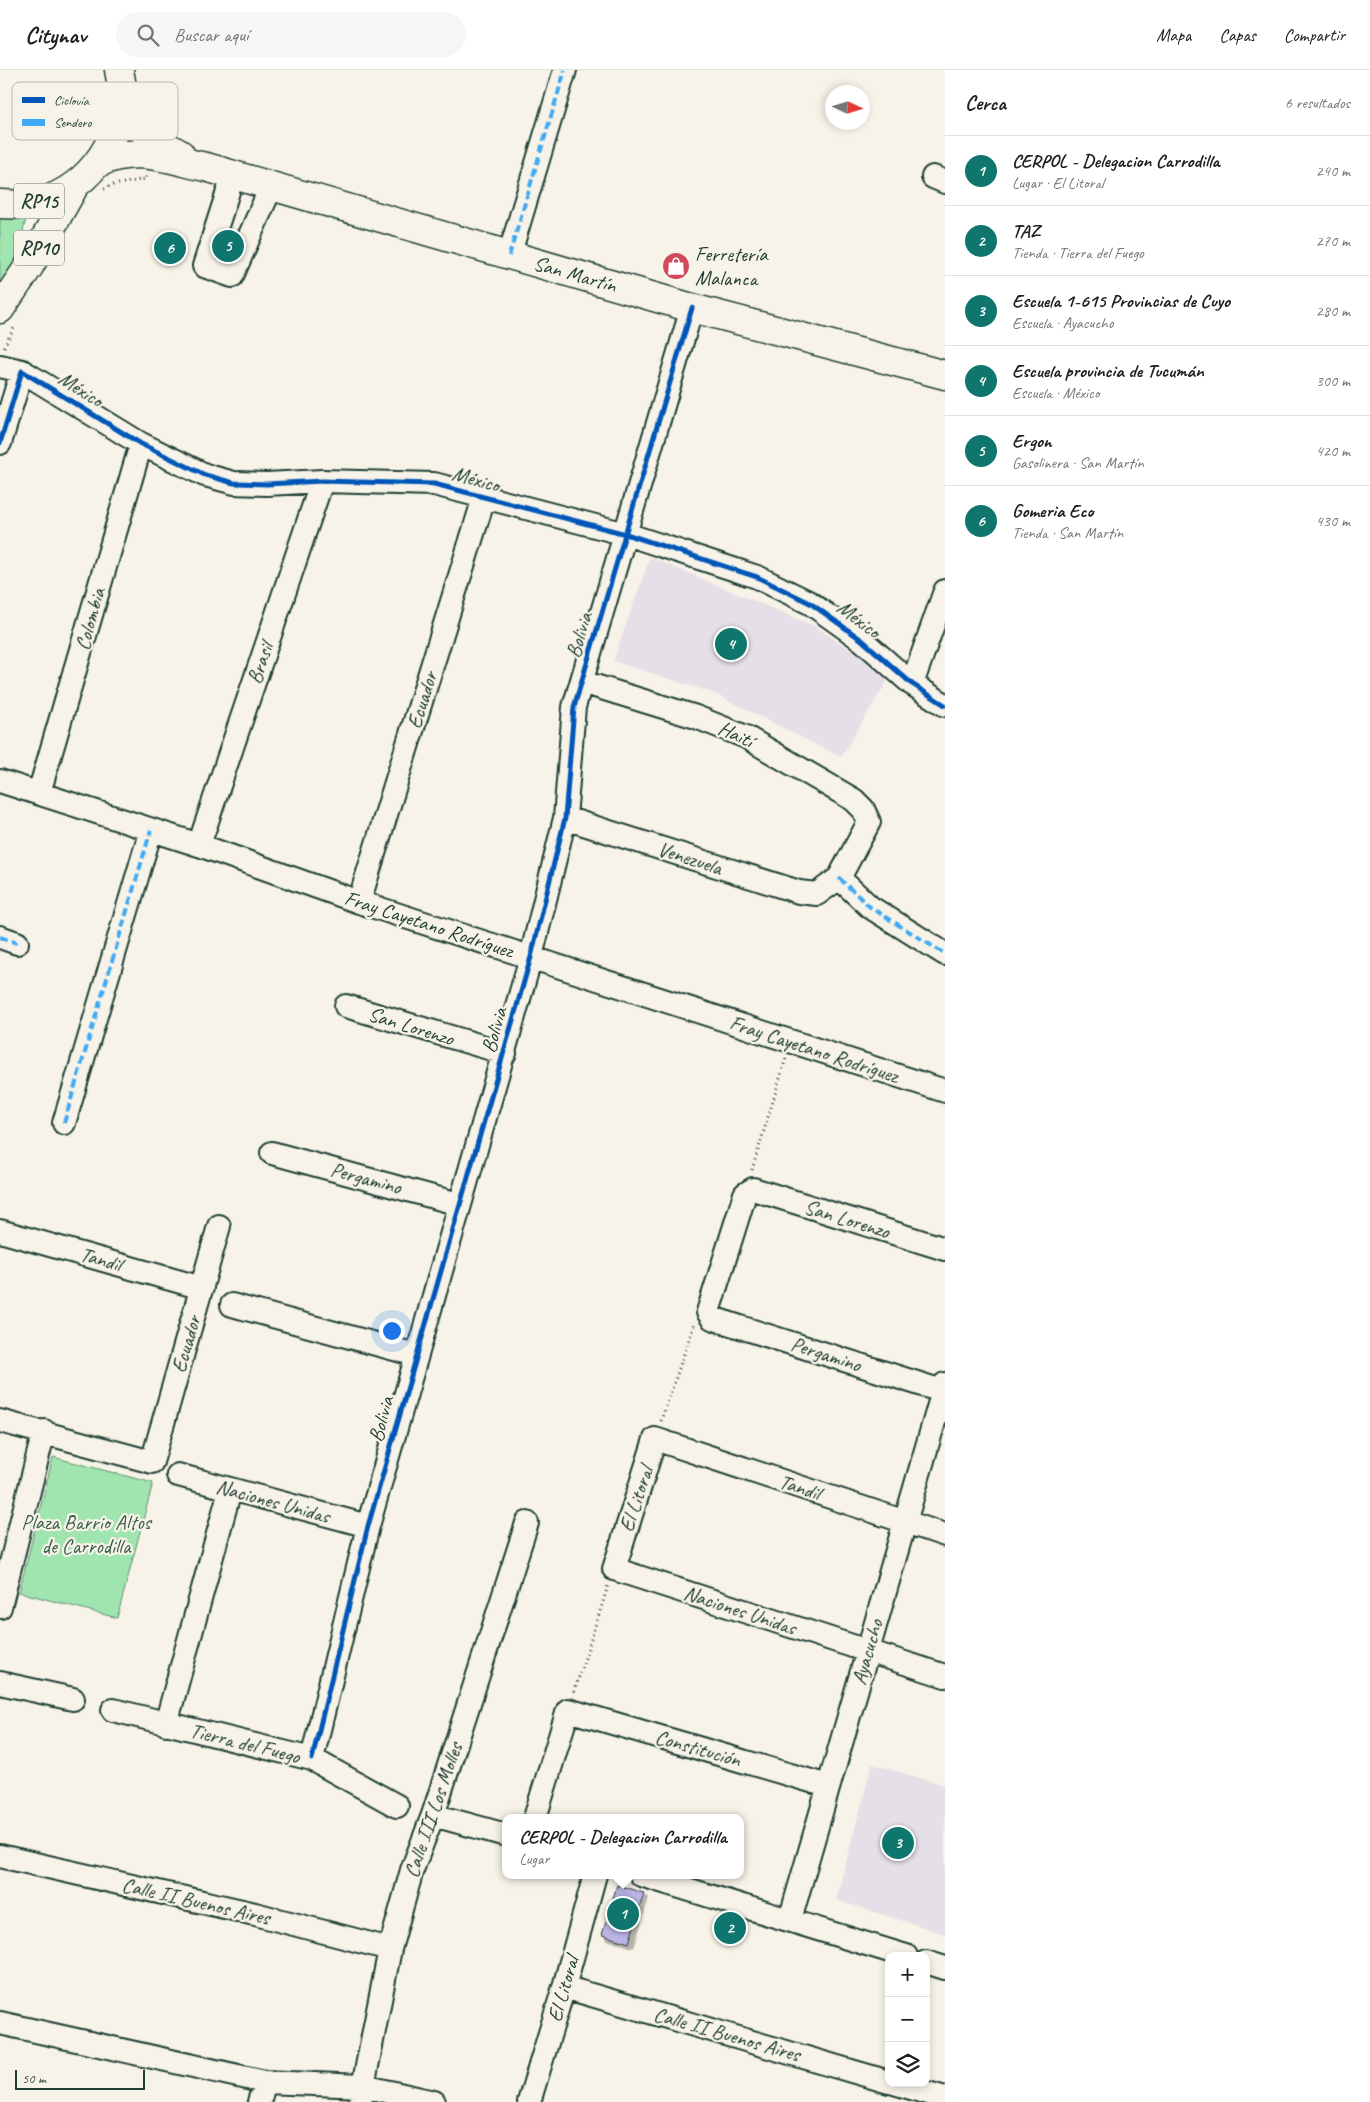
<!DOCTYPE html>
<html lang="es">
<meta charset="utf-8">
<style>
body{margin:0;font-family:Caveat,sans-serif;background:#f6f6f6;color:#202124}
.controls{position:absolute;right:15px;bottom:15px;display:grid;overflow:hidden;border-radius:10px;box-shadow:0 2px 8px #0003}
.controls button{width:45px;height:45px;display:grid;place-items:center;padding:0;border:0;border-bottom:1px solid #e0e0e0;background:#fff;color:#202124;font:25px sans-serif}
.compass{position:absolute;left:825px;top:15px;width:45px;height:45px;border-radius:50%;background:#fff;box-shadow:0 2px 8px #0003;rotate:94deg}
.scale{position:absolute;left:15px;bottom:12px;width:130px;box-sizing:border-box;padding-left:5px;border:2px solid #1f3d34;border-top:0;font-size:14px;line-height:18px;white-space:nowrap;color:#1f3d34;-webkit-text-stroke:4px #f7f3e8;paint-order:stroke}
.you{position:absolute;left:391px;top:1260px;width:18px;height:18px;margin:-12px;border:4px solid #fff;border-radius:50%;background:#1a73e8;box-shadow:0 0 0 8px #1a73e833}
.badge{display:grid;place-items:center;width:32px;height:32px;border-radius:50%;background:#0f766e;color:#fff;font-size:16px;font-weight:700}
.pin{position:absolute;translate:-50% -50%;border:2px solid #fff;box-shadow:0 1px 5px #0006}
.popup{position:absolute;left:502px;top:1744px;width:242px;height:65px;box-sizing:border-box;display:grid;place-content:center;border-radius:10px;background:#fff;filter:drop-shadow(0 1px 4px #0005);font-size:16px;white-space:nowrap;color:#757577}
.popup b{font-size:19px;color:#202124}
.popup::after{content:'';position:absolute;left:50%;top:100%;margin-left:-10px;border:10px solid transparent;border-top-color:#fff}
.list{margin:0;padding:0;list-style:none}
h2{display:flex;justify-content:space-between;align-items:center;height:65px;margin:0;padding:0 20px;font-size:21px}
h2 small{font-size:16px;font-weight:400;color:#757577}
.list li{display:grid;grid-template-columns:32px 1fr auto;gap:15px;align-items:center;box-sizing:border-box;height:70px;padding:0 20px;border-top:1px solid #e0e0e0}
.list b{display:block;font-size:19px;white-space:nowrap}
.list p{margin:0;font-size:16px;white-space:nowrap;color:#757577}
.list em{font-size:16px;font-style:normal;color:#757577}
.icon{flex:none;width:28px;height:28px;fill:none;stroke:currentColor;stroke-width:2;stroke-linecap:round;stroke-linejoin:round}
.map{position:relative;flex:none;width:945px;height:2032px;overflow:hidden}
header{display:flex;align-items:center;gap:30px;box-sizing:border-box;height:70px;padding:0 25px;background:#fff;border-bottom:1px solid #e0e0e0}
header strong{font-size:24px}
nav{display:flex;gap:28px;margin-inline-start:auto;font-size:18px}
.search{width:350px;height:45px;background:#f6f6f6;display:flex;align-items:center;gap:12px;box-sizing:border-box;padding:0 18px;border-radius:28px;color:#757577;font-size:19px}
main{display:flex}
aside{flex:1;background:#fff}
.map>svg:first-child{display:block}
.built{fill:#e5e0e7}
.green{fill:#a0e4b0;stroke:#609072}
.building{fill:#bab3e4;stroke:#1f3d34;filter:url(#shadow)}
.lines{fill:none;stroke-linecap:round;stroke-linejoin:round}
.minor-casing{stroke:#1f3d34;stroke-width:26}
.major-casing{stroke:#1f3d34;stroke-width:31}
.highway-casing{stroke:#1f3d34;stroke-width:31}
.path{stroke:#1f3d34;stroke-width:3;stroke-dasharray:1 4;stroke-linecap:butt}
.minor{stroke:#f7f3e8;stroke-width:22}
.major{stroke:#f7f3e8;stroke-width:28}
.highway{stroke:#f7f3e8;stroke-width:28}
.quiet{stroke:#3fa9f5;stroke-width:4;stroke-dasharray:8 4;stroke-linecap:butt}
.cycleway-casing{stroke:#f7f3e8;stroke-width:8}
.cycleway{stroke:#0057b8;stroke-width:5}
.labels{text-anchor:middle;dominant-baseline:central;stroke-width:4.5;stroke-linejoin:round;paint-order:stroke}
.shield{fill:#f7f3e8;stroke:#60746a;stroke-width:1}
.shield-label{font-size:20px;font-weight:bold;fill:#1f3d34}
.poi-label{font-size:21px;fill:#1f3d34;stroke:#f7f3e8;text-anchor:start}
.street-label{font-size:21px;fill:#1f3d34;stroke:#f7f3e8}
.park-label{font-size:21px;fill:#395e4d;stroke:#f7f3e8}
.key{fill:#f7f3e8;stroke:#b6bcb2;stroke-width:1}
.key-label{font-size:14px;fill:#1f3d34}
</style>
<header>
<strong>Citynav</strong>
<div class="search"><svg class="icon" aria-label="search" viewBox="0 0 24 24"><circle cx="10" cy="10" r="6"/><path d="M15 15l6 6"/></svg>Buscar aquí</div>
<nav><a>Mapa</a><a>Capas</a><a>Compartir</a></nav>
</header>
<main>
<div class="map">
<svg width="945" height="2032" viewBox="0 0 945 2032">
<defs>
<filter id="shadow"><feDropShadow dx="4.5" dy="4.5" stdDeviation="0" flood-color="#0004"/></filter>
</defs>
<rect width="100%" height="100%" fill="#f7f3e8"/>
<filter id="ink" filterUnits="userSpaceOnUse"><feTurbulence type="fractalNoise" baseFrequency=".02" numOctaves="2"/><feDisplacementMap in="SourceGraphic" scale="10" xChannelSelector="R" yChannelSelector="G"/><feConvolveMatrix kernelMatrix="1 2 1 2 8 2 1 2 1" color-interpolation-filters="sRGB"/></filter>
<g filter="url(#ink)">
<path class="built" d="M650 487 814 556 891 605 841 687 713 623 613 591Z
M872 1694 945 1715V1864L836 1830Z"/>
<path class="green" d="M28 141 16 189 0 216V142Z
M53 1387 153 1413 117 1548 19 1522Z"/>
<path class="building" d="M617 1815 644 1823 629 1873 602 1865Z"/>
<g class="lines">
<g class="minor-casing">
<path id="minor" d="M233 106 204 196 232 206 271 117
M933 107 945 112
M509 186 565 0
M0 296 22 301
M0 373 22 301 141 374 205 405 234 413 267 414 322 411 434 414 626 464 757 507 810 533 862 570 912 614 945 635
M912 614 945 521
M0 711 199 775 359 832 945 1021
M39 723 141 374
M565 748 799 822 817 824 839 808 869 752 863 739 854 730 746 667 696 647 582 612
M199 775 322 411
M839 808 870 837 945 884
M359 832 484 428
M0 867 17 873
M346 936 505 983
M64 1053 151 760
M272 1083 459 1134
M0 1161 202 1218
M945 1179 753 1119 745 1124 708 1242 712 1248 945 1322
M232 1235 416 1285
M0 1351 152 1392 219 1156
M178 1405 368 1456
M945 1465 655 1369 614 1499 945 1606
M0 1537 44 1361
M0 1613 73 1629
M113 1640 312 1689 397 1736
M166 1654 230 1420
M312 1689 368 1456 531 887 565 748 574 637 692 238
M433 1745 506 1765
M535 1748 568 1640 828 1716
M0 1786 255 1844 390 1879
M641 1805 906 1886
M790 1850 945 1314
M926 1892 945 1898
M564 1917 889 2012
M0 1953 265 2012 363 2016 434 2032
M894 2013 945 2028
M259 2032 265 2012
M360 2032 390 1879 412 1800 433 1745 527 1453
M529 2032 564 1917 595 1805"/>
</g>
<g class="major-casing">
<path id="major" d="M122 34C139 61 153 69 180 84
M98 93C136 75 167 89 206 97L692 238 945 305"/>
</g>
<g class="highway-casing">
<path id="highway" d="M0 134C17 135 34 135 50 129 99 109 132 53 119 0
M0 239 30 195 75 115"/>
</g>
<path class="path" d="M104 119 113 115 146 109V106
M4 277 15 256
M752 1100 786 988
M661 1351 694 1255
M574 1622 608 1516"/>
<use href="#minor" class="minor"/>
<use href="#major" class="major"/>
<use href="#highway" class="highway"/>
<path class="quiet" d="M509 186 565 0
M839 808 870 837 945 884
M0 867 17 873
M64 1053 151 760"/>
<g class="cycleway-casing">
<path id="cycleway" d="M0 373 22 301 141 374 205 405 234 413 267 414 322 411 434 414 626 464 757 507 810 533 862 570 912 614 945 635
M312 1689 368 1456 531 887 565 748 574 637 692 238"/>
</g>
<use href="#cycleway" class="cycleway"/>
</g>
</g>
<defs>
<g id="shop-disc" transform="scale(1.4375)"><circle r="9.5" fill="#d1495b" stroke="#f7f3e8"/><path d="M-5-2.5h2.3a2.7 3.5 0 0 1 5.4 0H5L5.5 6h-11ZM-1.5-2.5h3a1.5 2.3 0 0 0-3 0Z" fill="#fff"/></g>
</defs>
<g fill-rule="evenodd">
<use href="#shop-disc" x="676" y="196"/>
</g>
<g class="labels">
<g class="shield">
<rect x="14" y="113.5" width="50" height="35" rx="4"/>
<rect x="14" y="160.5" width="50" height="35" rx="4"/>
</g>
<g class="shield-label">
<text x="39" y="131">RP15</text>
<text x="39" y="178">RP10</text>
</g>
<g class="poi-label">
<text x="695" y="184">Ferretería<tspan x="695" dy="24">Malanca</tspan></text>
</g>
<g class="street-label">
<text transform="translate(575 204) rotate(16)">San Martín</text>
<text transform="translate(81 319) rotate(32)">México</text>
<text transform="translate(476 409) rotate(15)">México</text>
<text transform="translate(90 549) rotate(-74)">Colombia</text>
<text transform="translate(859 549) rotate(37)">México</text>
<text transform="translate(579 565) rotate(-73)">Bolivia</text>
<text transform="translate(260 593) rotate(-71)">Brasil</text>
<text transform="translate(422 630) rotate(-73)">Ecuador</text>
<text transform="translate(736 664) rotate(25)">Haití</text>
<text transform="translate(690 788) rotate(18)">Venezuela</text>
<text transform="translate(429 854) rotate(18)">Fray Cayetano Rodríguez</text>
<text transform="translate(411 956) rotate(17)">San Lorenzo</text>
<text transform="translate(494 960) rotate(-74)">Bolivia</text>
<text transform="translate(814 979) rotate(18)">Fray Cayetano Rodríguez</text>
<text transform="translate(366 1108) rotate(15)">Pergamino</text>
<text transform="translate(847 1149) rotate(17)">San Lorenzo</text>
<text transform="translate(101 1189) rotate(16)">Tandil</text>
<text transform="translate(186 1274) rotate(-74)">Ecuador</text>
<text transform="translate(826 1284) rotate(18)">Pergamino</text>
<text transform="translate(381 1349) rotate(-75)">Bolivia</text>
<text transform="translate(800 1417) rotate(18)">Tandil</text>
<text transform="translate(636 1429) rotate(-72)">El Litoral</text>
<text transform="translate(273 1431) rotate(15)">Naciones Unidas</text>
<text transform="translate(740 1540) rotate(18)">Naciones Unidas</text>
<text transform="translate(867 1582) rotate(-74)">Ayacucho</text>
<text transform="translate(245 1673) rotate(14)">Tierra del Fuego</text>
<text transform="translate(698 1678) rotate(16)">Constitución</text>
<text transform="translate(433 1740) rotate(-71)">Calle III Los Molles</text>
<text transform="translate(196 1831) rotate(13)">Calle II Buenos Aires</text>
<text transform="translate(563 1919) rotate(-74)">El Litoral</text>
<text transform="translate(727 1964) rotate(16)">Calle II Buenos Aires</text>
</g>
<g class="park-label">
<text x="86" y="1452">Plaza Barrio Altos<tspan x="86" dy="24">de Carrodilla</tspan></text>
</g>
</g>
<rect x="12" y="12" width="166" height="58" rx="8" class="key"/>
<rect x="22" y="27" width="23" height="6" fill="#0057b8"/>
<rect x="22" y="49" width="23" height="7" fill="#3fa9f5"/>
<g class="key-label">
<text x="54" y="35">Ciclovía</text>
<text x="54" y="57">Sendero</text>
</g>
</svg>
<div class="controls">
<button>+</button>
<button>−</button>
<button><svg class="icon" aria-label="layers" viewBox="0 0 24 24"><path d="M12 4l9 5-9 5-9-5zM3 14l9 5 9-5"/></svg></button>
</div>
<svg class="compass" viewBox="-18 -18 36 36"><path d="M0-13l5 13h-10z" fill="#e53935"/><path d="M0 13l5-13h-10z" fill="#757577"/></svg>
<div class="scale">50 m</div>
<div class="you"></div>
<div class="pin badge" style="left:623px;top:1844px">1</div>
<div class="popup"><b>CERPOL - Delegacion Carrodilla</b>Lugar</div>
<div class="pin badge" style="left:730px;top:1858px">2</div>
<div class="pin badge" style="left:898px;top:1773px">3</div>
<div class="pin badge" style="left:731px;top:574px">4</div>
<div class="pin badge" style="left:228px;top:176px">5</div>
<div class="pin badge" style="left:170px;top:178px">6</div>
</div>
<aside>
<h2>Cerca<small>6 resultados</small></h2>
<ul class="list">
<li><span class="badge">1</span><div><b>CERPOL - Delegacion Carrodilla</b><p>Lugar · El Litoral</p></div><em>240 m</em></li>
<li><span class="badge">2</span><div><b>TAZ</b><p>Tienda · Tierra del Fuego</p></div><em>270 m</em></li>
<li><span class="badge">3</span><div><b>Escuela 1-615 Provincias de Cuyo</b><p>Escuela · Ayacucho</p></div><em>280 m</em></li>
<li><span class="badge">4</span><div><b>Escuela provincia de Tucumán</b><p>Escuela · México</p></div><em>300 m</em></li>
<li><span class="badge">5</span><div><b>Ergon</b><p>Gasolinera · San Martín</p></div><em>420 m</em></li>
<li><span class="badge">6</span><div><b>Gomeria Eco</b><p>Tienda · San Martín</p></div><em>430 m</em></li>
</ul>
</aside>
</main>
